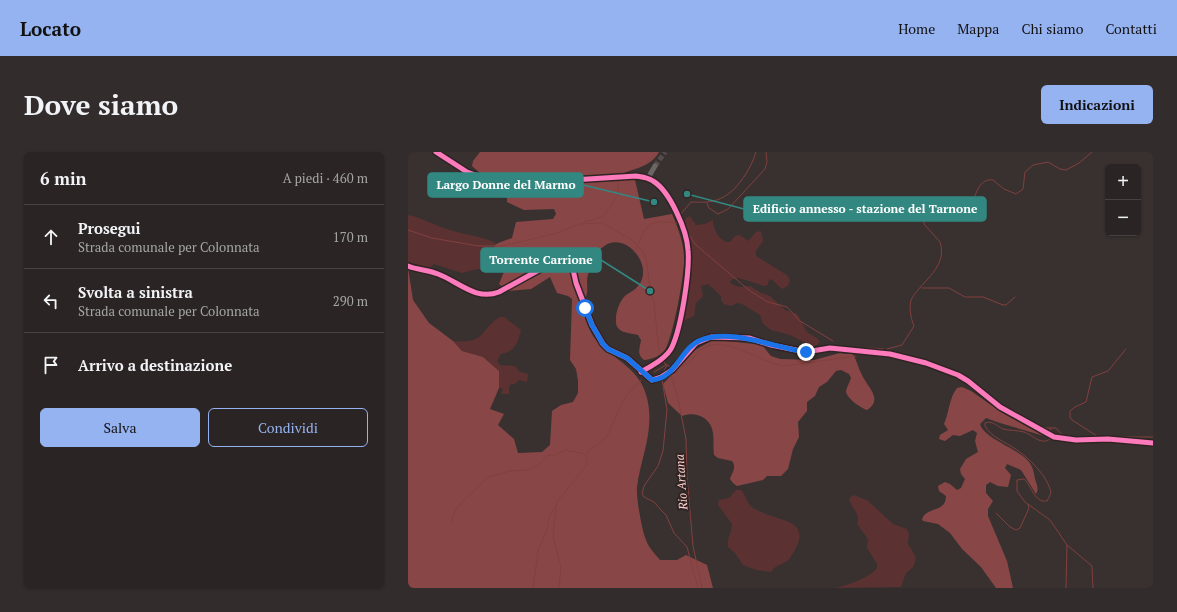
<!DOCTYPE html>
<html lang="it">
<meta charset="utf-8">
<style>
body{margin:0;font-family:"PT Serif",serif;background:#322d2c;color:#f1f3f6}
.controls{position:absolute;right:12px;top:12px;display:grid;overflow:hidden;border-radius:6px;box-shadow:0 1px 3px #0004}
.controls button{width:36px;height:36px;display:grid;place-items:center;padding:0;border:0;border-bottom:1px solid #464241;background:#2a2524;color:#f1f3f6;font:20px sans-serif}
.stop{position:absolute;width:12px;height:12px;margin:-9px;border:3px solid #1a73e8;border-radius:50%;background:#fff}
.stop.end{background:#1a73e8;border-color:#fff;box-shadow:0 1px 4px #0008}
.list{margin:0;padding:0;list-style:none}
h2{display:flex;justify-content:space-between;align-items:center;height:52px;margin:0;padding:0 16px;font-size:17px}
h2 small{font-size:13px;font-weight:400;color:#a5a5a6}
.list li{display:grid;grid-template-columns:26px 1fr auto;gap:12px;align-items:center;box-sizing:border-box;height:64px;padding:0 16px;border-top:1px solid #464241}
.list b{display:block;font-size:15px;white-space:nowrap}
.list p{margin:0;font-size:13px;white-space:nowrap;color:#a5a5a6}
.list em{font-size:13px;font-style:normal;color:#a5a5a6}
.actions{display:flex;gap:8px;padding:12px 16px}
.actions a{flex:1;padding:9px 0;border:1px solid #95b2f1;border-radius:6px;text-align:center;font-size:14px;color:#95b2f1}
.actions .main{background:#95b2f1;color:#111}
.icon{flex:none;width:22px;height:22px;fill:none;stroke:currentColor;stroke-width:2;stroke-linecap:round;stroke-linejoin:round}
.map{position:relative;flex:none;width:745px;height:436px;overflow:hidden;border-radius:6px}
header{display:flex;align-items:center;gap:24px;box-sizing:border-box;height:56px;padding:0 20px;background:#95b2f1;color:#111}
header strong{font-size:19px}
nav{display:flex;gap:22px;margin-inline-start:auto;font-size:14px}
.intro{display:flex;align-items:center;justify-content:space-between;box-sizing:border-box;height:96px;padding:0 24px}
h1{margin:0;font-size:28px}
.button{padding:10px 18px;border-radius:6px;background:#95b2f1;color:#111;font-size:14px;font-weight:700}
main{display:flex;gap:24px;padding:0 24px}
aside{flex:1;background:#2a2524;border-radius:6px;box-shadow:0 1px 3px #0004}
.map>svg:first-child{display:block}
.green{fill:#5b3231}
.forest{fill:#884746}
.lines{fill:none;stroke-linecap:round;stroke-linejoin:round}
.stream{stroke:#82403f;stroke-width:1}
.minor-tunnel{stroke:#554d4c;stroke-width:5;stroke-dasharray:5 2.5;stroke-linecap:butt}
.minor{stroke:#6b6767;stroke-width:5}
.tertiary{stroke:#6b6767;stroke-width:6}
.cycleway-casing{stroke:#302423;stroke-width:8}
.cycleway{stroke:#fd7abc;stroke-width:5}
.route{stroke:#1a73e8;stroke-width:5}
.labels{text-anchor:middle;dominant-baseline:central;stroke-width:4;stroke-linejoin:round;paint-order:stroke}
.water-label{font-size:12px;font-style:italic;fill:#ffd1cf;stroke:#302423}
.leader{fill:none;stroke:#328881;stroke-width:1.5}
.callout-dot{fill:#328881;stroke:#302423;stroke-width:1.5}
.callout{fill:#328881;stroke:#328881;stroke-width:1.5}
.callout-label{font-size:12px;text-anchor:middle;font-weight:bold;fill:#fff}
</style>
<header>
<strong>Locato</strong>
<nav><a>Home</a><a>Mappa</a><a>Chi siamo</a><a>Contatti</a></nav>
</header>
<div class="intro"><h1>Dove siamo</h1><a class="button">Indicazioni</a></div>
<main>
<aside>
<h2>6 min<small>A piedi · 460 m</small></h2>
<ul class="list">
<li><svg class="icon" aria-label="ahead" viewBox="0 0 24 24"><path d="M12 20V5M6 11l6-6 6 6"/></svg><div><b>Prosegui</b><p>Strada comunale per Colonnata</p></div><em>170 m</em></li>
<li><svg class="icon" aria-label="left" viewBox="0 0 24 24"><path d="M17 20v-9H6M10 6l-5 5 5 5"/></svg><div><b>Svolta a sinistra</b><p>Strada comunale per Colonnata</p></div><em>290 m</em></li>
<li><svg class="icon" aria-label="arrive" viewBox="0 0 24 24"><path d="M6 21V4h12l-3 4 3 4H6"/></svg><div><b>Arrivo a destinazione</b></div></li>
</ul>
<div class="actions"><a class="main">Salva</a><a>Condividi</a></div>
</aside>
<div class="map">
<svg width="745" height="436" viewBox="0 0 745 436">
<rect width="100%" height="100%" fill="#383130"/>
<path class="green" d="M0 63C15 66 28 74 42 78 57 83 74 84 88 91L85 96 87 114 84 117H69L54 121 26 112 22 116H16L0 110Z
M282 64 288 73 297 72 305 68C305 77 310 86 318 90H322L327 84 332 83 340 89 348 80 353 79 355 89 348 99V104L379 123 382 128 380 134 374 137 363 127 361 128 360 133 356 134 331 126 324 127 322 131 331 135 342 134 353 141 362 144 377 158 389 162 399 180 409 186 412 190 406 195 382 183 363 178 355 172 352 163 334 152 329 151 323 154 316 152 313 148V144L300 132 293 134 295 144 288 151 286 164 277 168 272 177C278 154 288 113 283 90 282 83 276 77 276 70L278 66Z
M92 165H96L113 178C110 190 107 200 93 202L89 209 92 213 107 214 112 220 120 222 119 230 111 228 107 232H103L101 235V242H93L95 237 91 236V219L75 205 54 199 45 189C80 192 70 178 92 165Z
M328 338H333C338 343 339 352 345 356 370 371 410 365 382 406 377 413 367 412 363 420L348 418 335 413 327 401 320 395C318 388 324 380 324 372L310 353 311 348 321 346Z
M445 343 459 348 485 372 499 377 501 382 500 392 508 405 507 410 505 415 498 421 493 435 427 436C438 434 463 425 469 416V412L459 396 460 387 449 372C453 361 443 356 441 347Z"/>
<path class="forest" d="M72 0H251C241 18 222 15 208 26L209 28H227L236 67 264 62C270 76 276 91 276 106 277 121 265 183 258 196 255 203 243 208 236 208 228 201 232 197 233 188L230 183C222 181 209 181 208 171 207 162 211 149 218 143 222 140 227 138 230 134 243 119 229 95 213 91 194 86 183 108 180 123 178 129 180 136 179 141 178 146 175 151 173 155 178 167 180 178 188 188 207 209 232 216 239 246 247 278 233 304 229 335 228 345 234 379 238 388 241 396 247 402 252 408H269L278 403 299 413 305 436H0V116L5 148 21 171 45 189 54 199 75 205 91 219V236L82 257 96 262 90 273 106 287 110 301 134 300 142 293 144 259 153 253 165 250 170 241V229L168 217 162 208 164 147 160 144 149 141 142 125 123 137 99 139 91 132 97 117 93 114H87C85 89 83 94 104 86L108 70 145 67 148 62 146 57 116 58 99 50V44L103 41 148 36 165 38 170 36V30L165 27 137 24 114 28 95 27 72 21 64 14 65 9Z
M311 188 354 193 363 204 372 207 406 208 432 201 445 202C449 209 450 216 454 223 459 235 476 247 459 258 453 256 438 246 438 239 439 234 442 230 443 226L441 222 433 218 428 219 419 230 411 235 407 244 399 250V259L390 270 391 285 385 297 380 317 373 324H359L355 328 329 334 325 331 322 327C324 320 329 316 324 309L310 306 306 303C305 295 306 288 305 281 303 265 287 259 274 264L260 251 255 232 287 198 303 189Z
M554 235 563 239 593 260 636 284 592 271 578 266 572 272C576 287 610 296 621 310 625 315 626 321 627 327 629 333 631 337 628 342L613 318 599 312 597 316 603 323 600 335 590 334 582 330 578 333V341L585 349 580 357V364L599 409 605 436H588L573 415 554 397 542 381 530 372 515 369 514 367C519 354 538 361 538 344L531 339 530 334 537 330 542 332 549 338 553 336 557 327 553 322 552 317 558 307 570 300 567 289 569 281 565 278 552 284 545 283 537 289 531 287 532 283 540 278 536 272C541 261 541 246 549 236Z"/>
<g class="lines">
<path class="stream" d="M299 51 301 56 310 62 320 57 357 17 359 10 358 0
M272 63 283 50C290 50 298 51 305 49 326 45 342 19 348 0
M177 70 194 65 199 59 210 43V27H221
M0 78 24 86 70 94H94L146 82 172 72 194 71 221 86 230 93 236 102 239 111 242 139 246 151 251 199 253 204
M279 80 288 93 342 139 360 150 379 155 392 169 425 189
M231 91C241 66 246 69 270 71
M226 100 229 95
M514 136H541L557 145H575L595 153H598L607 145
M458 196 476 197
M479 197 494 193 506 174C503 167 500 153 504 146 515 128 540 115 532 90L516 72V66L530 63 555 69 561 65C565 53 568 25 585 28L596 37 608 42 615 37 617 20 625 13 640 10 652 17 658 18 671 11 684 0
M480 198 486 200
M255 208 257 212 263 215
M270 215C285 214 286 197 303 193 328 189 352 211 377 214L448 204
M256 219 259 213
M246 220 258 213
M263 223 269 242 278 287 279 325 285 394 294 436
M254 227 259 258 255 299 250 314 236 334 234 342 236 345 246 350 253 358 258 363 266 381 279 395 290 436
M632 274 638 276H648L655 284
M642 276 643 280
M689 284 664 268 662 265V259L667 255 678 250 684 225 700 219 718 197
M709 285H745
M642 287C633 294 625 283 616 280 609 278 602 279 595 277 589 274 584 268 577 271V274C583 285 597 290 606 296 620 305 640 324 643 341L639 349C626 351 624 334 616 327L609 328V339L617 350 642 368 659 393 684 414 685 436
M588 361 602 375 608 378 612 376 621 356 620 352
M43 370 49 355 80 325 102 319 121 318 132 312 140 303 145 304 157 298 178 302
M125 436 130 399 139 378 141 365 148 354
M151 436 153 415 145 385 148 354 151 347 179 313V300L198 286 216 247 233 228
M658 436 659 393"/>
<path class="minor-tunnel" d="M28 0 59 20 78 27
M247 14 257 0
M164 28 196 26"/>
<path class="minor" d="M196 26C208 25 226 21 238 25 258 32 280 79 280 99 280 124 275 173 264 195 259 206 243 214 233 220
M240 26 247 14
M78 27 91 29 164 28"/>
<path class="tertiary" d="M0 114C10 118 21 118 30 122 51 130 68 149 91 140L151 107 159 108 164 113 168 131 184 173 195 192 200 197 219 206 244 228 253 225 264 218 288 191 303 185 341 186 363 193 398 200 422 196 482 202 518 211 550 223 560 229 592 255 646 285 668 288 700 287 745 291"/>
<g class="cycleway-casing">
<path id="cycleway" d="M28 0 59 20 78 27 91 29 164 28 228 24C234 25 239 25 245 29 262 39 279 79 280 98 282 120 273 176 264 195 259 206 243 214 233 220
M0 114C10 118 21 118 30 122 51 130 68 149 91 140L151 107 159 108 164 113 168 131 184 173 195 192 200 197 219 206 244 228 253 225 264 218 288 191 303 185 341 186 363 193 398 200 422 196 482 202 518 211 550 223 560 229 592 255 646 285 668 288 700 287 745 291"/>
</g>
<use href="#cycleway" class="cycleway"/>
</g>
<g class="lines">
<path class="route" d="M177 156 184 173 195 192 200 197 219 206 244 228C268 227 273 195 293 188 322 176 368 196 398 200"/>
</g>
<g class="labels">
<g class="water-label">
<text transform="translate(273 330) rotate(-94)">Rio Artana</text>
</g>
</g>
<path class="leader" d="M246 50L175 33M279 42L336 57M242 139L193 108"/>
<g class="callout-dot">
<circle cx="246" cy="50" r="4"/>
<circle cx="279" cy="42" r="4"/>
<circle cx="242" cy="139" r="4"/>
</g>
<g class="callout">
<rect x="20" y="21" width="155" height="24" rx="4"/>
<rect x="336" y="45" width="242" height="24" rx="4"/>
<rect x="73" y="96" width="120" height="24" rx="4"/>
</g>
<g class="callout-label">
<text x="98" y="37">Largo Donne del Marmo</text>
<text x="457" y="61">Edificio annesso - stazione del Tarnone</text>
<text x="133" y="112">Torrente Carrione</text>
</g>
</svg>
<div class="controls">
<button>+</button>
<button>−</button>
</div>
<div class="stop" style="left:177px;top:156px"></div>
<div class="stop end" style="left:398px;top:200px"></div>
</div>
</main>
